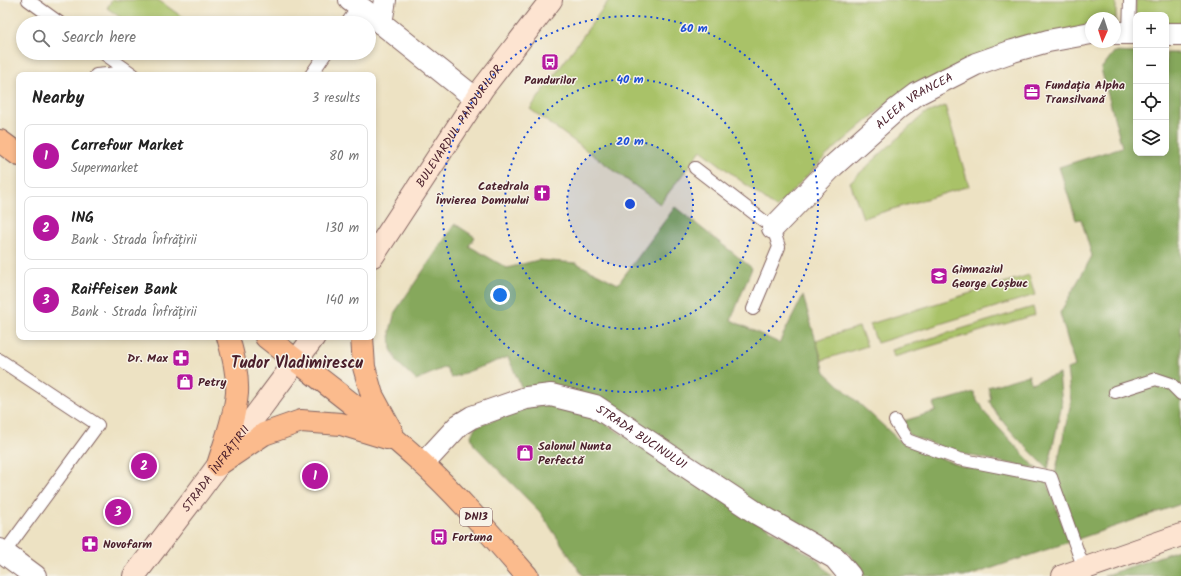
<!DOCTYPE html>
<meta charset="utf-8">
<style>
body{margin:0;font-family:Kalam,sans-serif;background:#f6f6f6;color:#222}
.controls{position:absolute;right:12px;top:12px;display:grid;overflow:hidden;border-radius:8px;box-shadow:0 2px 6px #0003}
.controls button{width:36px;height:36px;display:grid;place-items:center;padding:0;border:0;border-bottom:1px solid #e0e0e0;background:#fff;color:#222;font:20px sans-serif}
.compass{position:absolute;left:1085px;top:12px;width:36px;height:36px;border-radius:50%;background:#fff;box-shadow:0 2px 6px #0003;rotate:183deg}
.you{position:absolute;left:500px;top:295px;width:14px;height:14px;margin:-10px;border:3px solid #fff;border-radius:50%;background:#1a73e8;box-shadow:0 0 0 6px #1a73e833}
.badge{display:grid;place-items:center;width:26px;height:26px;border-radius:50%;background:#b5179e;color:#fff;font-size:13px;font-weight:700}
.pin{position:absolute;translate:-50% -50%;border:2px solid #fff;box-shadow:0 1px 4px #0006}
.list{margin:0;padding:0;list-style:none}
h2{display:flex;justify-content:space-between;align-items:center;height:52px;margin:0;padding:0 16px;font-size:17px}
h2 small{font-size:13px;font-weight:400;color:#767676}
.list li{display:grid;grid-template-columns:26px 1fr auto;gap:12px;align-items:center;box-sizing:border-box;height:64px;margin:0 8px 8px;padding:0 8px;border:1px solid #e0e0e0;border-radius:8px}
.list b{display:block;font-size:15px;white-space:nowrap}
.list p{margin:0;font-size:13px;white-space:nowrap;color:#767676}
.list em{font-size:13px;font-style:normal;color:#767676}
.icon{flex:none;width:22px;height:22px;fill:none;stroke:currentColor;stroke-width:2;stroke-linecap:round;stroke-linejoin:round}
.map{position:relative;flex:none;width:1181px;height:576px;overflow:hidden}
.search{position:absolute;background:#fff;box-shadow:0 2px 6px #0003;left:16px;top:16px;width:360px;height:44px;display:flex;align-items:center;gap:10px;box-sizing:border-box;padding:0 14px;border-radius:22px;color:#767676;font-size:15px}
.panel{position:absolute;background:#fff;box-shadow:0 2px 6px #0003;left:16px;top:72px;width:360px;height:268px;border-radius:8px}
.map>svg:first-child{display:block}
.green{fill:#a9c268;stroke:#7a704a}
.forest{fill:#86a85c;stroke:#686444}
.lines{fill:none;stroke-linecap:round;stroke-linejoin:round}
.lane-casing{stroke:#836360;stroke-width:14}
.street-casing{stroke:#836360;stroke-width:24}
.secondary-casing{stroke:#836360;stroke-width:24}
.primary-casing{stroke:#836360;stroke-width:24}
.lane{stroke:#fff;stroke-width:12}
.street{stroke:#fff;stroke-width:22}
.secondary{stroke:#fde4d1;stroke-width:22}
.primary{stroke:#fbbb8d;stroke-width:22}
.ring{fill:none;stroke:#1d4ed8;stroke-width:2;stroke-dasharray:2 4}
.labels{text-anchor:middle;dominant-baseline:central;stroke-width:3;stroke-linejoin:round;paint-order:stroke}
.shield{fill:#f7f3e8;stroke:#7e5f64;stroke-width:1}
.shield-label{font-size:11px;font-weight:bold;fill:#4a1f2b}
.poi-label{font-size:12px;font-weight:bold;fill:#4a1f2b;stroke:#f7f3e8;text-anchor:start}
.street-label{font-size:12px;fill:#4a1f2b;stroke:#f7f3e8}
.district-label{font-size:16px;font-weight:bold;fill:#4a1f2b;stroke:#f7f3e8}
.centre{fill:#1d4ed8;stroke:#f7f3e8;stroke-width:2}
.ring-label{font-size:12px;text-anchor:middle;font-weight:bold;fill:#1d4ed8;stroke:#f7f3e8;stroke-width:3;stroke-linejoin:round;paint-order:stroke}
</style>
<div class="map">
<svg width="1181" height="576" viewBox="0 0 1181 576">
<rect width="100%" height="100%" fill="#f7f3e8"/>
<filter id="ink" filterUnits="userSpaceOnUse"><feTurbulence type="fractalNoise" baseFrequency=".025" numOctaves="2"/><feDisplacementMap in="SourceGraphic" scale="8" xChannelSelector="R" yChannelSelector="G"/><feConvolveMatrix kernelMatrix="1 2 1 2 8 2 1 2 1" color-interpolation-filters="sRGB"/></filter>
<filter id="wash" filterUnits="userSpaceOnUse"><feTurbulence type="fractalNoise" baseFrequency=".012" numOctaves="4" result="noise"/><feDisplacementMap in="SourceGraphic" scale="16" xChannelSelector="R" yChannelSelector="G"/><feGaussianBlur stdDeviation="0.9" result="paint"/><feColorMatrix in="noise" values="0 0 0 0 0 0 0 0 0 0 0 0 0 0 0 0 0 1.4 0 .05"/><feComposite in="paint" operator="in"/></filter>
<g filter="url(#wash)">
<rect width="100%" height="100%" fill="#ede2c3"/>
<path class="green" d="M112 0H158L191 23H128L107 8Z
M609 0H1116V24H1115V18H1091V28L1008 42 890 101 826 156 776 208 701 150 660 204 530 109Z
M1136 0H1181V26L1166 25V15H1136L1135 25Z
M945 106 969 186 863 218 850 182 924 114Z
M1029 275 1035 295 877 343 870 324Z
M1033 307 1035 315 894 357 892 350Z
M859 327 867 346 822 360 816 340Z"/>
<path class="forest" d="M1114 52 1136 53V153H1166V53H1181V504L1078 539 1055 474 1071 402 1067 369 1075 366 1060 313 1092 256 1081 219 1076 220 1059 167 1122 147 1101 69Z
M675 207 752 268 731 320 779 343 803 296 825 372 902 443 961 466 1047 482 1069 542 969 576H864L862 570 848 553 768 512 598 399 523 391 508 357 451 378 446 367 416 380 398 363 391 349 390 331 395 312 455 224 475 237 469 246 507 268 538 260 576 263 618 284Z
M1059 374 1062 404 1048 469C1032 452 997 421 989 400L991 399 988 387 1029 375 1031 383Z
M974 392 978 403H980L985 413 1037 469 957 453 909 435 904 421 936 411 933 404Z
M550 404 592 415 815 558 832 576H583L540 512 474 445 471 436 475 427 528 407Z
M1181 549V576H1104Z"/>
</g>
<g filter="url(#ink)">
<g class="lines">
<g class="lane-casing">
<path id="lane" d="M28 0 60 23
M347 23 359 6
M1129 33 1130 0
M103 53 134 75
M96 75 130 72
M311 75 326 53
M695 168 773 228 779 247 753 309
M0 360 98 425 4 553
M1115 392 1156 379 1171 384 1181 394
M895 421 907 440 959 459 1051 477 1084 569"/>
</g>
<g class="street-casing">
<g id="street">
<path d="M350 0 381 23 476 99"/>
<path d="M381 23 385 0"/>
<path d="M1115 33H1136"/>
<path d="M1166 34H1181"/>
<path id="s1" d="M773 228 833 166 897 109 917 94 976 64 1013 51 1048 41 1091 33"/>
<path id="s2" d="M423 464 459 425 472 417 526 398 551 395 595 406 758 514 835 558 850 576"/>
<path d="M0 550 35 576"/>
</g>
</g>
<g class="secondary-casing">
<g id="secondary">
<path id="s3" d="M373 256 483 88 551 0"/>
<path id="s4" d="M134 576 199 491 314 337"/>
<path d="M1063 576 1181 535"/>
</g>
</g>
<g class="primary-casing">
<path id="primary" d="M0 141 19 155
M266 337C318 378 373 418 422 463 460 498 493 537 527 576
M362 337 364 367 372 395 392 432
M218 465 264 434 301 421 341 424 387 438
M218 465C225 442 235 417 237 393 238 374 233 355 228 337"/>
</g>
<use href="#lane" class="lane"/>
<use href="#street" class="street"/>
<use href="#secondary" class="secondary"/>
<use href="#primary" class="primary"/>
</g>
</g>
<circle cx="630" cy="204" r="63" fill="#1d4ed8" fill-opacity=".12"/>
<g class="ring">
<circle cx="630" cy="204" r="63"/>
<circle cx="630" cy="204" r="125"/>
<circle cx="630" cy="204" r="188"/>
</g>
<defs>
<g id="bus-square" transform="scale(0.9)"><rect x="-9" y="-9" width="18" height="18" rx="4" fill="#b5179e" stroke="#f7f3e8"/><path d="M-5-6H5V4H4V6H2V4H-2V6H-4V4H-5ZM-3.5-4V0h7V-4ZM-3.5 1.2v1.5H-2V1.2ZM2 1.2v1.5H3.5V1.2Z" fill="#fff"/></g>
<g id="office-square" transform="scale(0.9)"><rect x="-9" y="-9" width="18" height="18" rx="4" fill="#b5179e" stroke="#f7f3e8"/><path d="M-6-3h4V-5.5h4V-3h4V5H-6ZM-1-4.5V-3h2v-1.5ZM-6 0V1H6V0Z" fill="#fff"/></g>
<g id="church-square" transform="scale(0.9)"><rect x="-9" y="-9" width="18" height="18" rx="4" fill="#b5179e" stroke="#f7f3e8"/><path d="M-1.2-6h2.4v3.5h3.3v2.4h-3.3V6h-2.4V-.1h-3.3v-2.4h3.3Z" fill="#fff"/></g>
<g id="school-square" transform="scale(0.9)"><rect x="-9" y="-9" width="18" height="18" rx="4" fill="#b5179e" stroke="#f7f3e8"/><path d="M0-5L7-2L0 1L-7-2ZM-4 1L0 2.5L4 1V4Q0 6-4 4Z" fill="#fff"/></g>
<g id="pharmacy-square" transform="scale(0.9)"><rect x="-9" y="-9" width="18" height="18" rx="4" fill="#b5179e" stroke="#f7f3e8"/><path d="M-2-6h4v4h4v4h-4v4h-4v-4h-4v-4h4Z" fill="#fff"/></g>
<g id="shop-square" transform="scale(0.9)"><rect x="-9" y="-9" width="18" height="18" rx="4" fill="#b5179e" stroke="#f7f3e8"/><path d="M-5-2.5h2.3a2.7 3.5 0 0 1 5.4 0H5L5.5 6h-11ZM-1.5-2.5h3a1.5 2.3 0 0 0-3 0Z" fill="#fff"/></g>
</defs>
<g fill-rule="evenodd">
<use href="#bus-square" x="550" y="62"/>
<use href="#office-square" x="1032" y="92"/>
<use href="#church-square" x="542" y="193"/>
<use href="#school-square" x="939" y="276"/>
<use href="#pharmacy-square" x="181" y="358"/>
<use href="#shop-square" x="185" y="382"/>
<use href="#shop-square" x="525" y="453"/>
<use href="#bus-square" x="439" y="537"/>
<use href="#pharmacy-square" x="90" y="544"/>
</g>
<g class="labels">
<rect class="shield" x="460" y="508" width="32" height="18" rx="3"/>
<g class="shield-label">
<text x="476" y="517">DN13</text>
</g>
<g class="poi-label">
<text x="550" y="80" text-anchor="middle">Pandurilor</text>
<text x="1045" y="85">Fundația Alpha<tspan x="1045" dy="14">Transilvană</tspan></text>
<text x="529" y="186" text-anchor="end">Catedrala<tspan x="529" dy="14">Învierea Domnului</tspan></text>
<text x="952" y="269">Gimnaziul<tspan x="952" dy="14">George Coșbuc</tspan></text>
<text x="168" y="358" text-anchor="end">Dr. Max</text>
<text x="198" y="382">Petry</text>
<text x="538" y="446">Salonul Nunta<tspan x="538" dy="14">Perfectă</tspan></text>
<text x="452" y="537">Fortuna</text>
<text x="103" y="544">Novofarm</text>
</g>
<g class="street-label">
<text stroke="none"><textPath href="#s1" startOffset="191">ALEEA VRANCEA</textPath></text>
<text stroke="none"><textPath href="#s3" startOffset="156">BULEVARDUL PANDURILOR</textPath></text>
<text stroke="none"><textPath href="#s2" startOffset="252">STRADA BUCINULUI</textPath></text>
<text stroke="none"><textPath href="#s4" startOffset="135">STRADA ÎNFRĂȚIRII</textPath></text>
</g>
<g class="district-label">
<text x="297" y="363">Tudor Vladimirescu</text>
</g>
</g>
<circle cx="630" cy="204" r="6" class="centre"/>
<g class="ring-label">
<text x="694" y="32">60 m</text>
<text x="630" y="83">40 m</text>
<text x="630" y="145">20 m</text>
</g>
</svg>
<div class="controls">
<button>+</button>
<button>−</button>
<button><svg class="icon" aria-label="locate" viewBox="0 0 24 24"><circle cx="12" cy="12" r="6"/><path d="M12 2v4M12 18v4M2 12h4M18 12h4"/></svg></button>
<button><svg class="icon" aria-label="layers" viewBox="0 0 24 24"><path d="M12 4l9 5-9 5-9-5zM3 14l9 5 9-5"/></svg></button>
</div>
<svg class="compass" viewBox="-18 -18 36 36"><path d="M0-13l5 13h-10z" fill="#e53935"/><path d="M0 13l5-13h-10z" fill="#767676"/></svg>
<div class="you"></div>
<div class="pin badge" style="left:315px;top:476px">1</div>
<div class="pin badge" style="left:144px;top:466px">2</div>
<div class="pin badge" style="left:118px;top:512px">3</div>
<div class="search"><svg class="icon" aria-label="search" viewBox="0 0 24 24"><circle cx="10" cy="10" r="6"/><path d="M15 15l6 6"/></svg>Search here</div>
<section class="panel">
<h2>Nearby<small>3 results</small></h2>
<ul class="list">
<li><span class="badge">1</span><div><b>Carrefour Market</b><p>Supermarket</p></div><em>80 m</em></li>
<li><span class="badge">2</span><div><b>ING</b><p>Bank · Strada Înfrățirii</p></div><em>130 m</em></li>
<li><span class="badge">3</span><div><b>Raiffeisen Bank</b><p>Bank · Strada Înfrățirii</p></div><em>140 m</em></li>
</ul>
</section>
</div>
